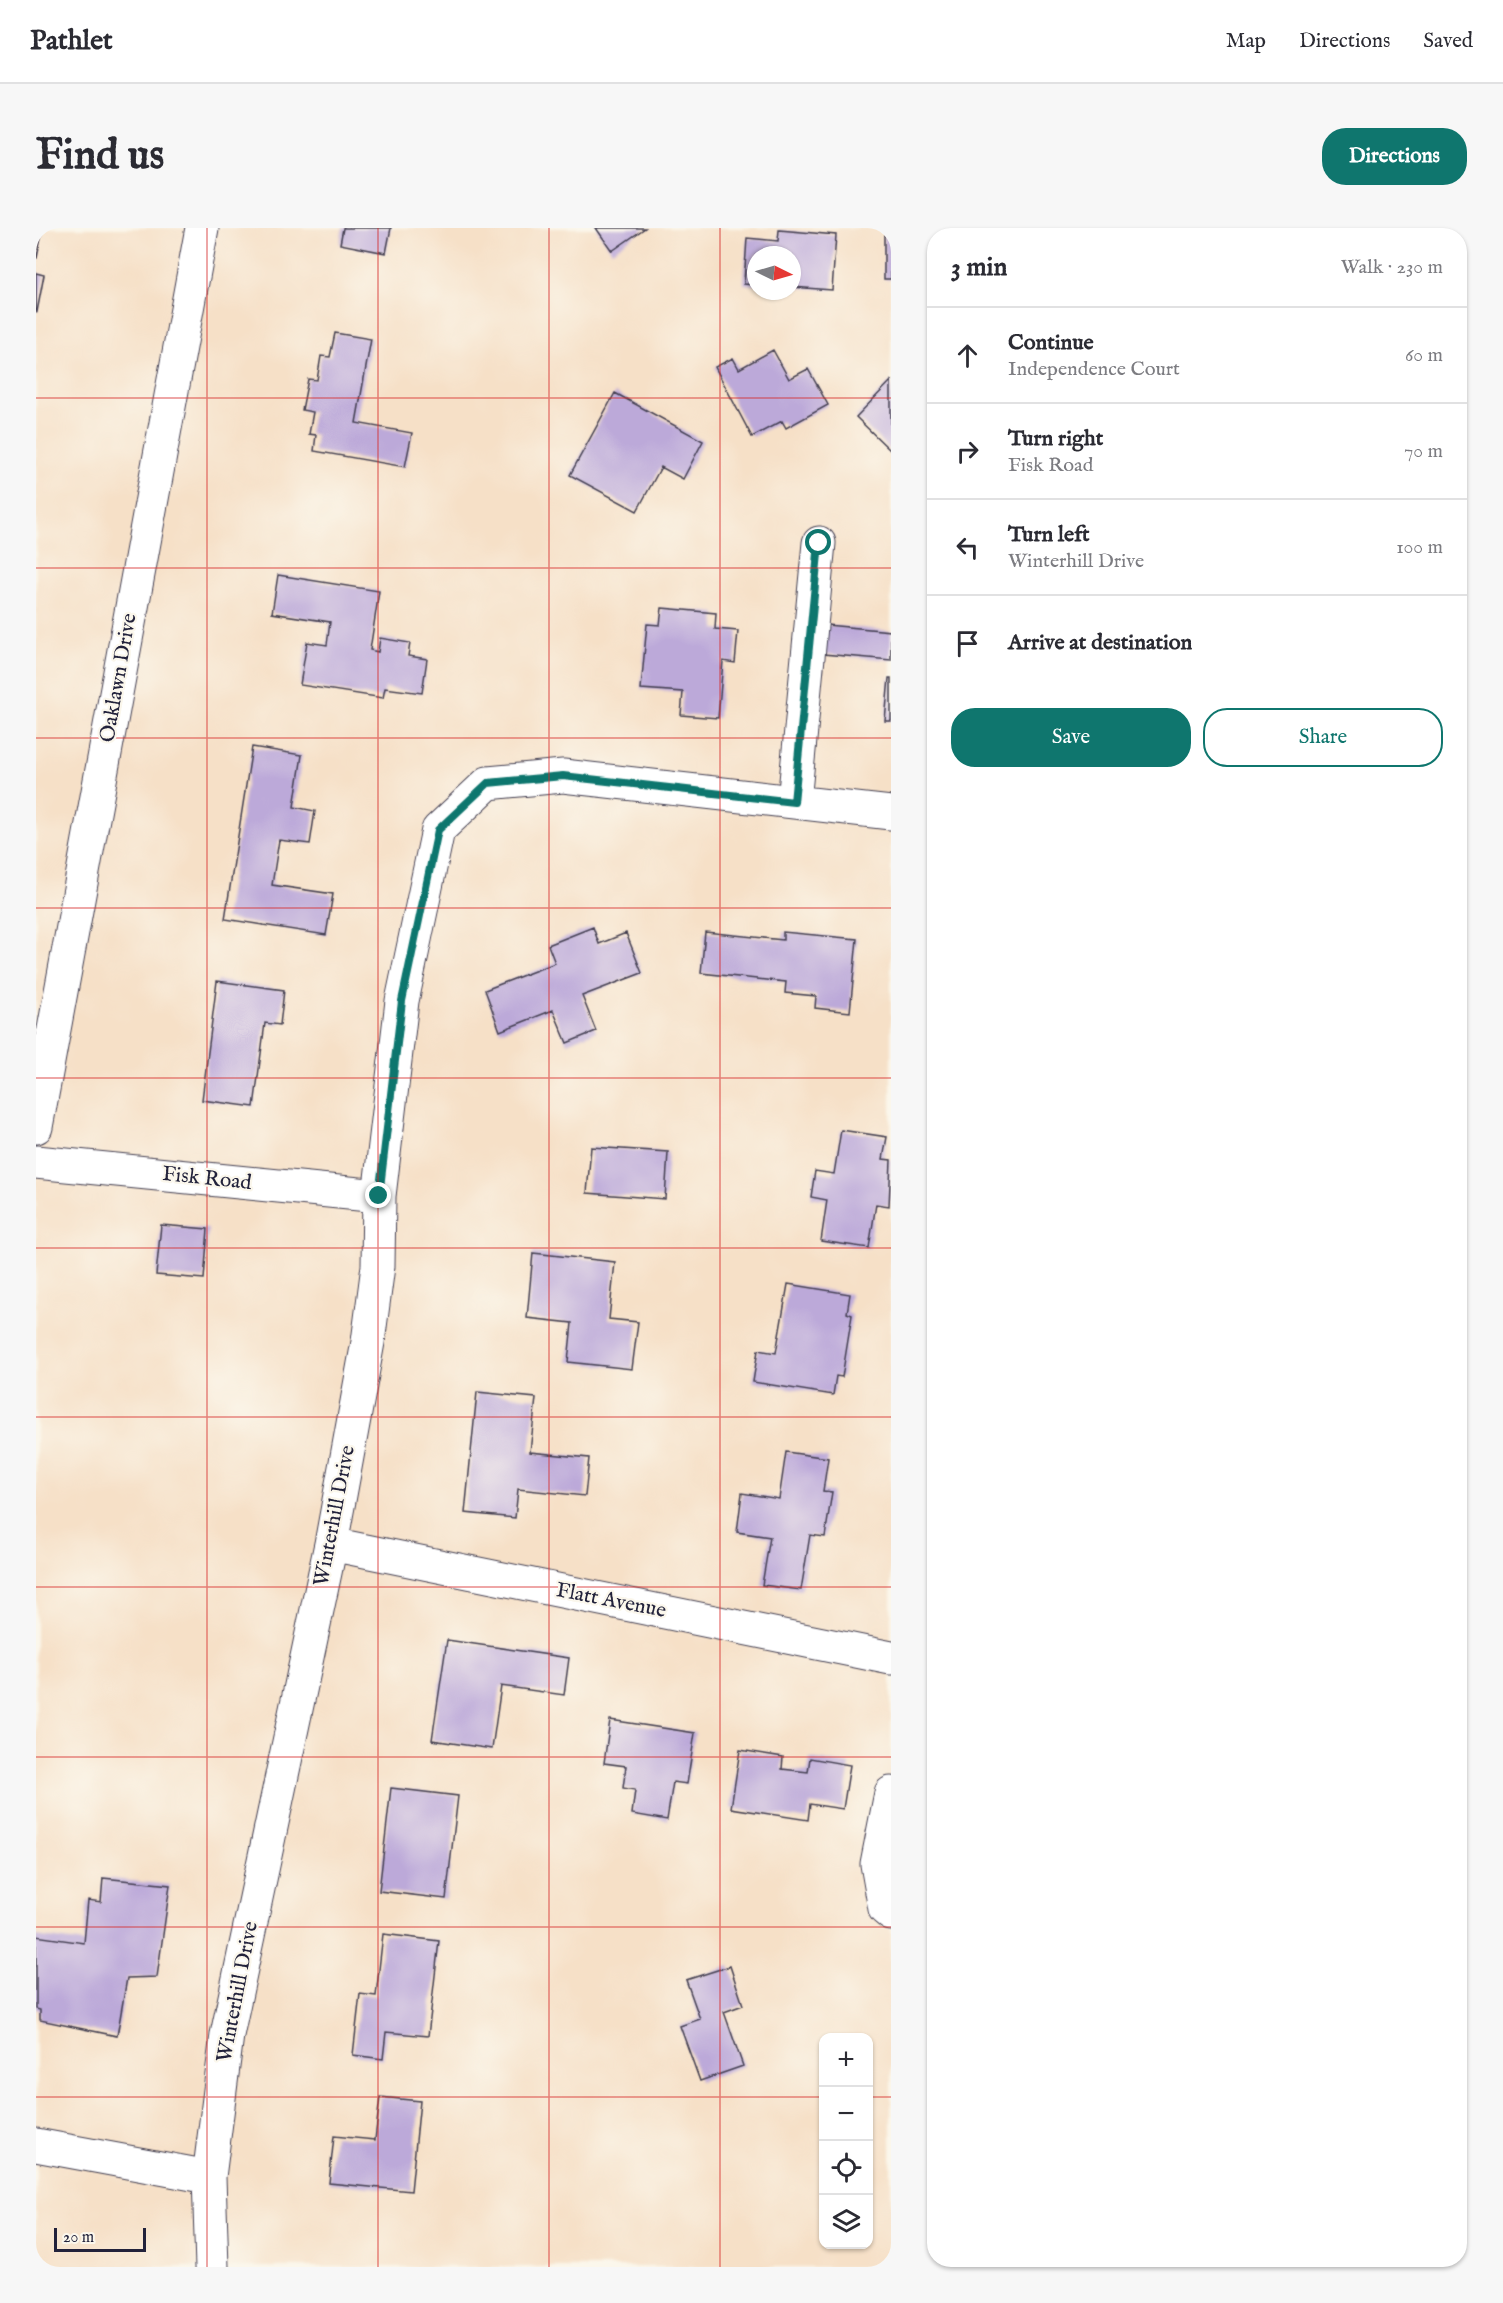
<!DOCTYPE html>
<meta charset="utf-8">
<style>
body{margin:0;font-family:"IM FELL English",serif;background:#f7f7f7;color:#2b2b33}
.controls{position:absolute;right:18px;bottom:18px;display:grid;overflow:hidden;border-radius:12px;box-shadow:0 2px 4px #0004}
.controls button{width:54px;height:54px;display:grid;place-items:center;padding:0;border:0;border-bottom:2px solid #e1e1e2;background:#fff;color:#2b2b33;font:30px sans-serif}
.compass{position:absolute;left:711px;top:18px;width:54px;height:54px;border-radius:50%;background:#fff;box-shadow:0 2px 4px #0004;rotate:95deg}
.scale{position:absolute;left:18px;bottom:15px;width:92px;box-sizing:border-box;padding-left:6px;border:3px solid #22223b;border-top:0;font-size:16px;line-height:21px;white-space:nowrap;color:#22223b;-webkit-text-stroke:4px #fbf7ec;paint-order:stroke}
.stop{position:absolute;width:18px;height:18px;margin:-14px;border:4px solid #0f766e;border-radius:50%;background:#fff}
.stop.end{background:#0f766e;border-color:#fff;box-shadow:0 2px 6px #0008}
.list{margin:0;padding:0;list-style:none}
h2{display:flex;justify-content:space-between;align-items:center;height:78px;margin:0;padding:0 24px;font-size:26px}
h2 small{font-size:20px;font-weight:400;color:#7c7c81}
.list li{display:grid;grid-template-columns:39px 1fr auto;gap:18px;align-items:center;box-sizing:border-box;height:96px;padding:0 24px;border-top:2px solid #e1e1e2}
.list b{display:block;font-size:22px;white-space:nowrap}
.list p{margin:0;font-size:20px;white-space:nowrap;color:#7c7c81}
.list em{font-size:20px;font-style:normal;color:#7c7c81}
.actions{display:flex;gap:12px;padding:18px 24px}
.actions a{flex:1;padding:14px 0;border:2px solid #0f766e;border-radius:24px;text-align:center;font-size:21px;color:#0f766e}
.actions .main{background:#0f766e;color:#fff}
.icon{flex:none;width:33px;height:33px;fill:none;stroke:currentColor;stroke-width:2;stroke-linecap:round;stroke-linejoin:round}
.map{position:relative;flex:none;width:855px;height:2039px;overflow:hidden;border-radius:24px}
header{display:flex;align-items:center;gap:36px;box-sizing:border-box;height:84px;padding:0 30px;background:#fff;border-bottom:2px solid #e1e1e2}
header strong{font-size:28px}
nav{display:flex;gap:33px;margin-inline-start:auto;font-size:21px}
.intro{display:flex;align-items:center;justify-content:space-between;box-sizing:border-box;height:144px;padding:0 36px}
h1{margin:0;font-size:42px}
.button{padding:15px 27px;border-radius:24px;background:#0f766e;color:#fff;font-size:21px;font-weight:700}
main{display:flex;gap:36px;padding:0 36px}
aside{flex:1;background:#fff;border-radius:24px;box-shadow:0 2px 4px #0004}
.map>svg:first-child{display:block}
.building{fill:#bca9d9}
.lines{fill:none;stroke-linecap:round;stroke-linejoin:round}
.minor-casing{stroke:#423e50;stroke-width:35}
.minor{stroke:#fff;stroke-width:33}
.route{stroke:#0f766e;stroke-width:8}
.grid{fill:none;stroke:#d62828;stroke-width:1.5;stroke-opacity:0.55}
.labels{text-anchor:middle;dominant-baseline:central;stroke-width:4.5;stroke-linejoin:round;paint-order:stroke}
.street-label{font-size:21px;fill:#22223b;stroke:#fbf7ec}
</style>
<header>
<strong>Pathlet</strong>
<nav><a>Map</a><a>Directions</a><a>Saved</a></nav>
</header>
<div class="intro"><h1>Find us</h1><a class="button">Directions</a></div>
<main>
<div class="map">
<svg width="855" height="2039" viewBox="0 0 855 2039">
<rect width="100%" height="100%" fill="#fbf7ec"/>
<filter id="ink" filterUnits="userSpaceOnUse"><feTurbulence type="fractalNoise" baseFrequency=".0167" numOctaves="2"/><feDisplacementMap in="SourceGraphic" scale="12" xChannelSelector="R" yChannelSelector="G"/><feConvolveMatrix kernelMatrix="1 2 1 2 8 2 1 2 1" color-interpolation-filters="sRGB"/></filter>
<filter id="wash" filterUnits="userSpaceOnUse"><feTurbulence type="fractalNoise" baseFrequency=".008" numOctaves="4" result="noise"/><feDisplacementMap in="SourceGraphic" scale="24" xChannelSelector="R" yChannelSelector="G"/><feGaussianBlur stdDeviation="1.35" result="paint"/><feColorMatrix in="noise" values="0 0 0 0 0 0 0 0 0 0 0 0 0 0 0 0 0 1.4 0 .05"/><feComposite in="paint" operator="in"/></filter>
<g filter="url(#wash)">
<rect width="100%" height="100%" fill="#f6e0c7"/>
<g id="blocks">
<path class="building" d="M307 0H355L350 25 304 16Z
M560 0H609L576 23Z
M743 2 800 7 796 62 756 59V27H720V57L708 56 711 10 742 13Z
M0 4 6 5 1 30H0Z
M848 7H855V51H848Z
M0 45 8 47 1 84 0 83Z
M299 105 335 111 320 195 376 205 369 239 278 223 280 207 273 206 277 184 266 182 272 151 281 152 285 128 294 129Z
M737 122 753 151 772 141 792 177 750 200 746 193 716 209 679 139 697 130 703 141Z
M855 153V223L820 189Z
M579 165 667 213 647 251 625 239 601 283 534 247Z
M242 347 343 363 334 422 342 424 344 410 374 415 372 428 391 431 386 465 349 460 347 470 264 457 271 414 291 417 294 394 236 385Z
M626 380 680 385 679 401 702 403 699 435 687 433 682 490 645 487 647 464 605 461 611 396 624 397Z
M790 397 855 403V432L787 426Z
M853 450H855V493H849Z
M216 519 266 527 258 579 279 583 274 616 243 612 236 657 297 666 290 707 189 691Z
M557 699 563 716 590 705 606 745 546 768 560 803 531 815 517 782 464 803 449 762 519 735 512 717Z
M669 704 747 712V704L821 711 814 784 779 780 780 768 749 765 750 754 665 745Z
M181 753 248 762 244 797 229 795 218 879 166 872Z
M805 902 851 909 847 931 855 932 853 978 840 976 833 1020 785 1013 791 972 775 969 779 943 798 946Z
M555 919 632 924 629 971 551 965Z
M125 997 172 1001 168 1051 120 1047Z
M497 1025 579 1034 573 1091 602 1094 596 1141 532 1134 536 1095 491 1090Z
M752 1056 814 1066 811 1085 816 1087 806 1149 800 1148 797 1167 717 1154 722 1122 740 1125Z
M441 1164 500 1170 494 1224 553 1230 549 1268 482 1261 479 1290 429 1285Z
M750 1224 792 1230 787 1263 796 1264 789 1309 774 1307 765 1362 726 1357 734 1309 701 1304 706 1265 743 1271Z
M411 1412 533 1430 528 1467 465 1458 456 1521 396 1512Z
M574 1492 659 1505 651 1556 637 1554 631 1592 596 1586 599 1562 587 1560 590 1538 568 1535Z
M704 1522 747 1529 746 1541 772 1544 774 1530 814 1537 807 1581 774 1576 772 1592 695 1580Z
M355 1560 422 1568 410 1671 343 1663Z
M67 1650 134 1657 121 1749 91 1750 81 1808 4 1792V1782L0 1781V1708L48 1715 52 1672 65 1674Z
M347 1706 403 1713 392 1808 350 1804 347 1831 317 1827 324 1766 340 1768Z
M694 1738 707 1777 688 1784 707 1838 664 1853 644 1798 664 1791 650 1752Z
M344 1869 384 1873 375 1963 293 1955 298 1908 339 1912Z"/>
</g>
</g>
<g filter="url(#ink)">
<use href="#blocks" fill-opacity="0" stroke="#423e50" stroke-width="1.5"/>
<g class="lines">
<g class="minor-casing">
<path id="minor" d="M758 574 783 315
M0 899 166 0
M0 934 343 968
M295 1316 855 1430
M855 1565 841 1636 849 1681 855 1686
M0 1917 173 1949
M176 2039 173 1949 191 1807 295 1316 332 1114 342 1038 343 968 366 773 402 602 452 555 527 548 855 585"/>
</g>
<use href="#minor" class="minor"/>
</g>
</g>
<g class="lines" filter="url(#ink)">
<path class="route" d="M343 968 366 773 402 602 452 555 527 548 758 574 783 315"/>
</g>
<path class="grid" d="M171 0V2039M342 0V2039M513 0V2039M684 0V2039M0 170H855M0 340H855M0 510H855M0 680H855M0 850H855M0 1020H855M0 1189H855M0 1359H855M0 1529H855M0 1699H855M0 1869H788M832 1869H855"/>
<g class="labels">
<g class="street-label">
<text transform="translate(83 450) rotate(-80)">Oaklawn Drive</text>
<text transform="translate(171 951) rotate(6)">Fisk Road</text>
<text transform="translate(299 1288) rotate(-79)">Winterhill Drive</text>
<text transform="translate(575 1373) rotate(11)">Flatt Avenue</text>
<text transform="translate(202 1764) rotate(-79)">Winterhill Drive</text>
</g>
</g>
</svg>
<div class="controls">
<button>+</button>
<button>−</button>
<button><svg class="icon" aria-label="locate" viewBox="0 0 24 24"><circle cx="12" cy="12" r="6"/><path d="M12 2v4M12 18v4M2 12h4M18 12h4"/></svg></button>
<button><svg class="icon" aria-label="layers" viewBox="0 0 24 24"><path d="M12 4l9 5-9 5-9-5zM3 14l9 5 9-5"/></svg></button>
</div>
<svg class="compass" viewBox="-18 -18 36 36"><path d="M0-13l5 13h-10z" fill="#e53935"/><path d="M0 13l5-13h-10z" fill="#7c7c81"/></svg>
<div class="scale">20 m</div>
<div class="stop" style="left:783px;top:315px"></div>
<div class="stop end" style="left:343px;top:968px"></div>
</div>
<aside>
<h2>3 min<small>Walk · 230 m</small></h2>
<ul class="list">
<li><svg class="icon" aria-label="ahead" viewBox="0 0 24 24"><path d="M12 20V5M6 11l6-6 6 6"/></svg><div><b>Continue</b><p>Independence Court</p></div><em>60 m</em></li>
<li><svg class="icon" aria-label="right" viewBox="0 0 24 24"><path d="M7 20v-9h11M14 6l5 5-5 5"/></svg><div><b>Turn right</b><p>Fisk Road</p></div><em>70 m</em></li>
<li><svg class="icon" aria-label="left" viewBox="0 0 24 24"><path d="M17 20v-9H6M10 6l-5 5 5 5"/></svg><div><b>Turn left</b><p>Winterhill Drive</p></div><em>100 m</em></li>
<li><svg class="icon" aria-label="arrive" viewBox="0 0 24 24"><path d="M6 21V4h12l-3 4 3 4H6"/></svg><div><b>Arrive at destination</b></div></li>
</ul>
<div class="actions"><a class="main">Save</a><a>Share</a></div>
</aside>
</main>
